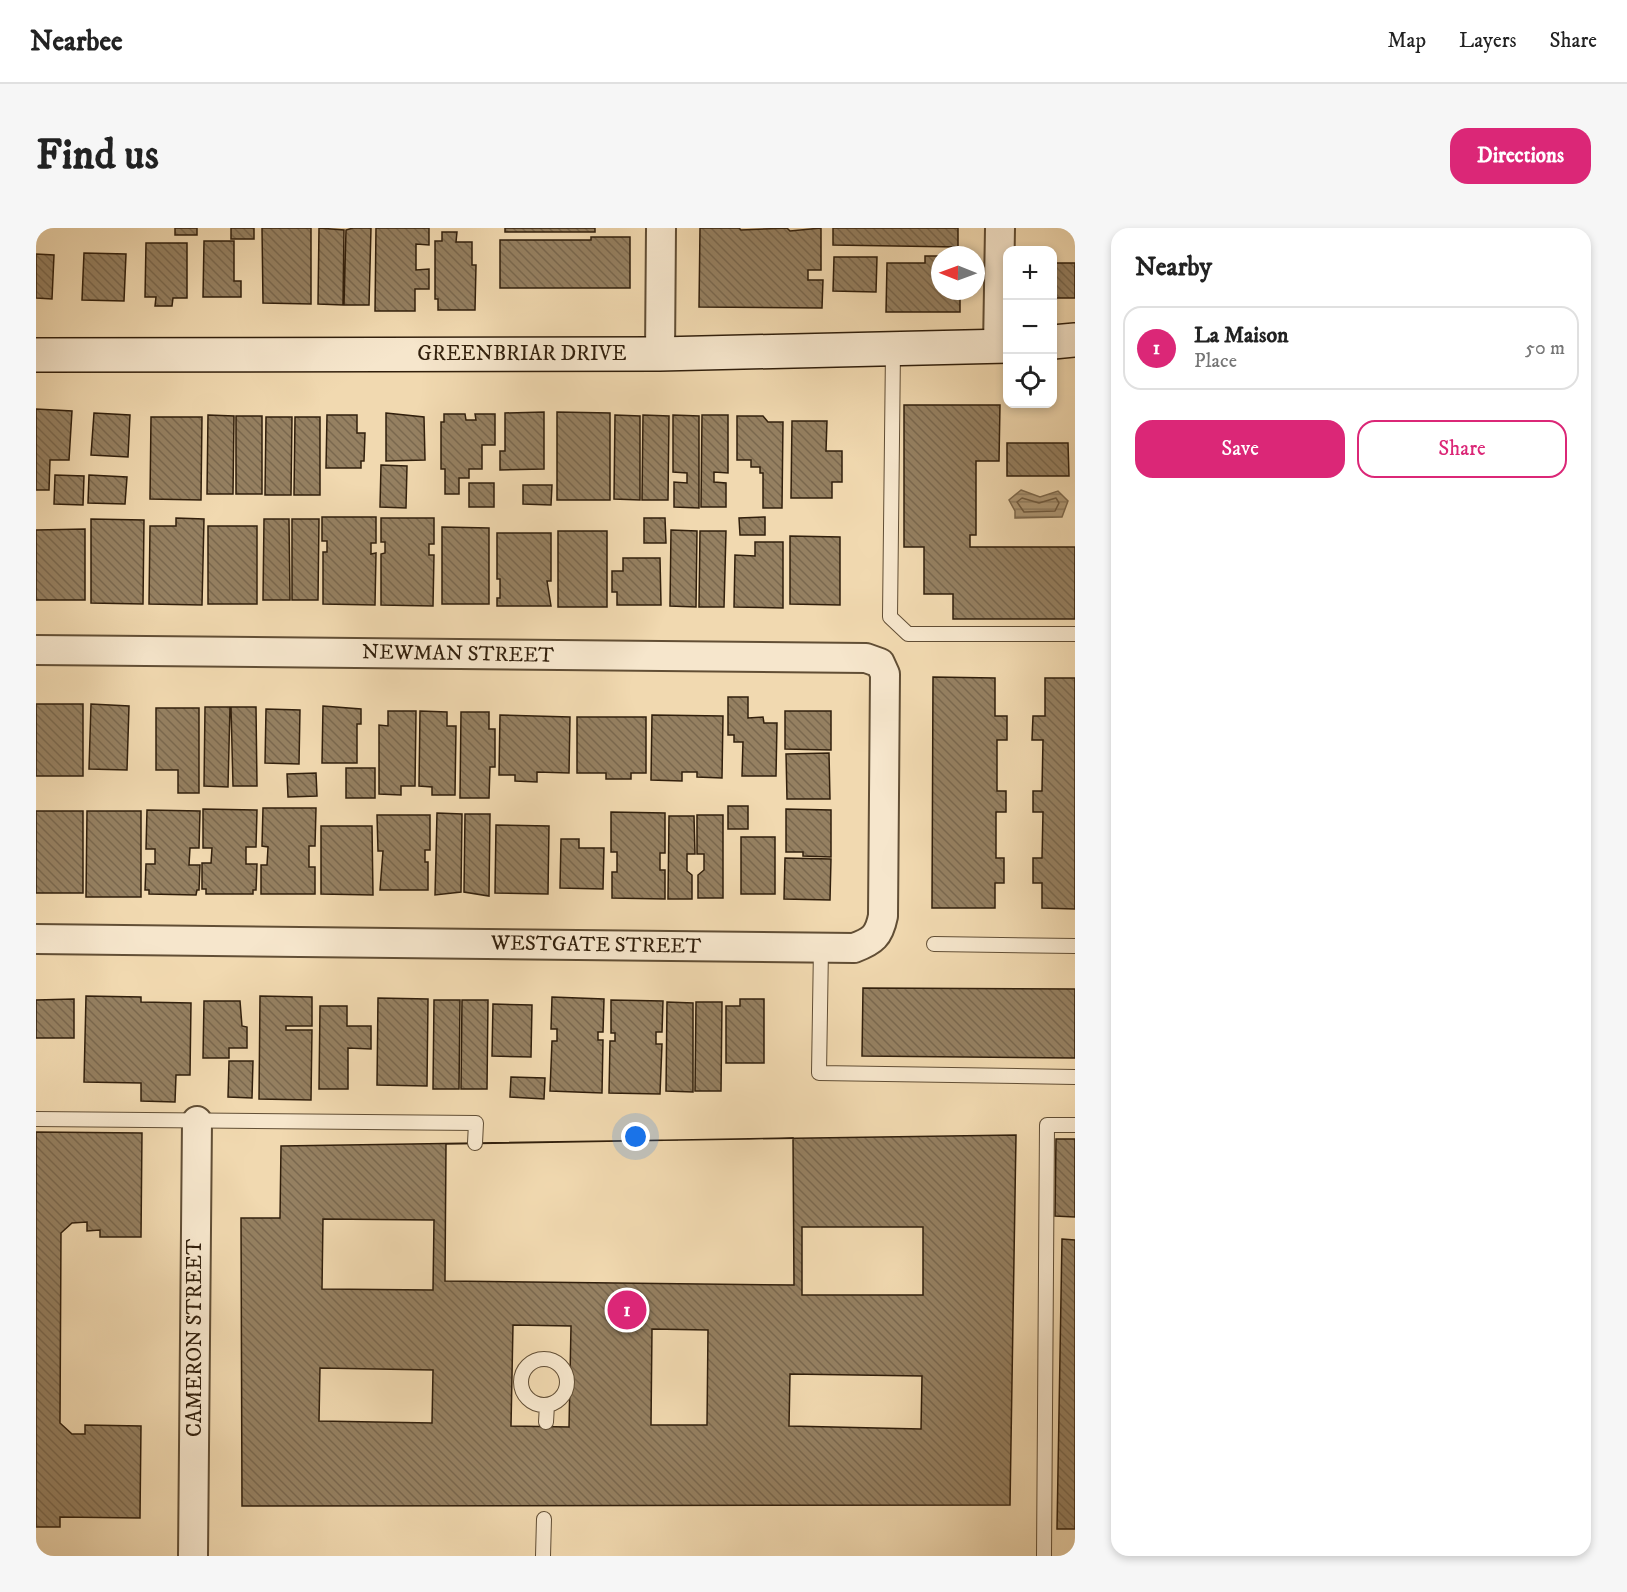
<!DOCTYPE html>
<meta charset="utf-8">
<style>
body{margin:0;font-family:"IM FELL DW Pica",serif;background:#f6f6f6;color:#222}
.controls{position:absolute;right:18px;top:18px;display:grid;overflow:hidden;border-radius:12px;box-shadow:0 3px 9px #0003}
.controls button{width:54px;height:54px;display:grid;place-items:center;padding:0;border:0;border-bottom:2px solid #e0e0e0;background:#fff;color:#222;font:30px sans-serif}
.compass{position:absolute;left:895px;top:18px;width:54px;height:54px;border-radius:50%;background:#fff;box-shadow:0 3px 9px #0003;rotate:271deg}
.you{position:absolute;left:600px;top:909px;width:21px;height:21px;margin:-15px;border:4px solid #fff;border-radius:50%;background:#1a73e8;box-shadow:0 0 0 9px #1a73e833}
.badge{display:grid;place-items:center;width:39px;height:39px;border-radius:50%;background:#db2777;color:#fff;font-size:20px;font-weight:700}
.pin{position:absolute;translate:-50% -50%;border:3px solid #fff;box-shadow:0 2px 6px #0006}
.list{margin:0;padding:0;list-style:none}
h2{display:flex;justify-content:space-between;align-items:center;height:78px;margin:0;padding:0 24px;font-size:26px}
h2 small{font-size:20px;font-weight:400;color:#767676}
.list li{display:grid;grid-template-columns:39px 1fr auto;gap:18px;align-items:center;box-sizing:border-box;height:84px;margin:0 12px 12px;padding:0 12px;border:2px solid #e0e0e0;border-radius:18px}
.list b{display:block;font-size:22px;white-space:nowrap}
.list p{margin:0;font-size:20px;white-space:nowrap;color:#767676}
.list em{font-size:20px;font-style:normal;color:#767676}
.actions{display:flex;gap:12px;padding:18px 24px}
.actions a{flex:1;padding:14px 0;border:2px solid #db2777;border-radius:18px;text-align:center;font-size:21px;color:#db2777}
.actions .main{background:#db2777;color:#fff}
.icon{flex:none;width:33px;height:33px;fill:none;stroke:currentColor;stroke-width:2;stroke-linecap:round;stroke-linejoin:round}
.map{position:relative;flex:none;width:1039px;height:1328px;overflow:hidden;border-radius:18px}
header{display:flex;align-items:center;gap:36px;box-sizing:border-box;height:84px;padding:0 30px;background:#fff;border-bottom:2px solid #e0e0e0}
header strong{font-size:28px}
nav{display:flex;gap:33px;margin-inline-start:auto;font-size:21px}
.intro{display:flex;align-items:center;justify-content:space-between;box-sizing:border-box;height:144px;padding:0 36px}
h1{margin:0;font-size:42px}
.button{padding:15px 27px;border-radius:18px;background:#db2777;color:#fff;font-size:21px;font-weight:700}
main{display:flex;gap:36px;padding:0 36px}
aside{flex:1;background:#fff;border-radius:18px;box-shadow:0 3px 9px #0003}
.map>svg:first-child{display:block}
.water{fill:url(#water-rules);stroke:#7d694d;stroke-width:1.5}
.lines{fill:none;stroke-linecap:round;stroke-linejoin:round}
.shore{stroke:#705c42;stroke-width:1.5}
.building{fill:url(#building-back-hatch);stroke:#311f0c;stroke-width:1.5;fill-rule:evenodd}
.lane-casing{stroke:#614e35;stroke-width:16}
.street-casing{stroke:#614e35;stroke-width:32}
.secondary-casing{stroke:#311f0c;stroke-width:36}
.lane{stroke:#f6e6cc;stroke-width:14}
.street{stroke:#f6e6cc;stroke-width:28}
.secondary{stroke:#f6e6cc;stroke-width:33}
.labels{text-anchor:middle;dominant-baseline:central;stroke-width:4.5;stroke-linejoin:round;paint-order:stroke}
.street-label{font-size:21px;fill:#311f0c;stroke:#f6e6cc}
</style>
<header>
<strong>Nearbee</strong>
<nav><a>Map</a><a>Layers</a><a>Share</a></nav>
</header>
<div class="intro"><h1>Find us</h1><a class="button">Directions</a></div>
<main>
<div class="map">
<svg width="1039" height="1328" viewBox="0 0 1039 1328">
<defs>
<pattern id="water-rules" width="6" height="5" patternUnits="userSpaceOnUse" patternTransform="scale(1.5)"><rect width="6" height="5" fill="#b09a78"/><path d="M0 2.5h6" fill="none" stroke="#907d61"/></pattern>
<pattern id="building-back-hatch" width="6" height="6" patternUnits="userSpaceOnUse" patternTransform="scale(1.5)"><rect width="6" height="6" fill="#958061"/><path d="M-1 5l2 2M0 0l6 6M5-1l2 2" fill="none" stroke="#7a684e"/></pattern>
</defs>
<rect width="100%" height="100%" fill="#f1d9b0"/>
<filter id="stains"><feTurbulence type="fractalNoise" baseFrequency=".00333" numOctaves="4"/><feColorMatrix values="0 0 0 0 .2 0 0 0 0 .09 0 0 0 0 .02 0 0 0 .5 -.17"/></filter>
<radialGradient id="worn" r=".72"><stop offset=".6" stop-color="#630" stop-opacity="0"/><stop offset="1" stop-color="#630" stop-opacity=".3"/></radialGradient>
<path class="water" d="M985 262 1004 269 1022 263 1032 273 1026 289 979 290V283L973 272Z"/>
<g class="lines">
<path class="shore" d="M986 270 1003 275 1020 270 1023 275 1019 283 988 284 981 274Z"/>
</g>
<path class="building" d="M139 0H161V7H139Z
M195 0H218V11H195Z
M226 0H275V76L227 75Z
M283 0 308 2 307 77 282 76Z
M317 0H335L333 77H308L310 2Z
M340 0H393V17L380 16V42L393 41V61H379V83H339Z
M469 0H559V4H469Z
M664 0H703L705 2 751 0 754 3 785 0V42H772V52H787L786 80 663 79Z
M797 0H922V19L797 17Z
M406 4H421L420 14H436V37H440L439 82H402V71H399V13H406Z
M555 9H594V60H464V12H555Z
M168 13H198V53H205V69H167Z
M110 15H151V70H137L136 78H119L120 69H109Z
M48 25 90 26 88 73 46 72Z
M0 26 18 27 16 71 0 70Z
M889 28H904V63H924V84H850L851 35H889Z
M798 29H841L840 64 797 63Z
M1017 35H1039V70H1017Z
M868 177H964L963 233H940V307H934V319H1039V391H917V366H888V319H868Z
M0 181 36 183 33 232H14L13 262H0Z
M508 184V241L464 242V223H469V185Z
M521 184 574 185V272H521Z
M58 185 94 187 92 229 55 227Z
M350 185 388 189 389 232 350 233Z
M408 186H429L430 192H440L439 186H459V217H446V241H433V250H423V266H409V241H405V194H408Z
M172 187 198 188 197 266H171Z
M291 187H321V205H329L328 233H325V240H290Z
M579 187 604 188V272L578 271Z
M607 187 633 188 632 272H606Z
M637 187 663 188V280L638 279V254L651 255V245L637 244Z
M666 187H692V245L678 244V254L690 255V279H665Z
M200 188H226V266H200Z
M701 188H727L732 194H747L746 280H727V245H724V239H715V232H701Z
M115 189H166L165 272 114 271Z
M230 189H256L255 267H229Z
M259 189H284V267H258Z
M756 193H791L790 223H806V254H796V270H755Z
M971 215H1032L1033 248H971Z
M345 237 371 238 370 280 344 279Z
M19 247 48 248 47 277 18 276Z
M53 247 91 249 89 276 52 275Z
M433 255H458V279H433Z
M487 257H516L515 277 487 276Z
M286 289H340V315H335V326L340 325 339 377 287 376V324H291V313H286Z
M729 289V307H704L703 290Z
M140 290 168 291 166 377 113 376 114 298H140Z
M345 290H398V316H393V327H398L397 378 345 377V326L349 325V314H345Z
M608 290H629L630 315H608Z
M55 291 108 292 107 376 55 375Z
M228 291H253L254 372H227Z
M256 291H283L282 372H256Z
M172 298H221V376H172Z
M406 299 453 300V376H406Z
M49 301V372H0V302Z
M635 302 661 303 660 379 634 378Z
M522 303H571V379H522Z
M664 303H690L688 379H663Z
M461 305H515V353H511L515 378H461V370H464V351H461Z
M754 308 804 309V377L754 376Z
M719 314H747V380L698 379 699 327 719 328Z
M587 330H624L625 377H581V364H576V343H587Z
M897 449 959 450V488H971V512H961V563H970V584H960V630H968V655H959V680H896Z
M1009 450H1039V681L1006 680V655H997V630H1006L1007 584H997V563H1006L1007 512H996L997 488H1009Z
M692 469H712V490L727 489 728 495H741L740 548H706L707 514H698V507H692Z
M0 476H47V548H0Z
M55 476 93 478 91 542 53 541Z
M287 478 325 481V496H321V535H286Z
M169 479H194L192 559 168 558Z
M195 479H220L221 558H197Z
M120 480H163V565H142V542H120Z
M230 481 264 482 263 536 229 535Z
M352 483H380L379 558H365V567L343 566V497L352 498Z
M384 483 411 484V498H420L419 567H396V559L383 558Z
M749 483H795V522L749 521Z
M425 484H453V501H459V539H454L453 570H424Z
M464 487 534 489 533 545 501 544V554L479 553V547H463Z
M616 487 687 488 686 550 661 549V544H646V553L615 552Z
M541 489H610V545H595V551H570V545H541Z
M793 525 794 571H751L750 526Z
M310 540H339V570H310Z
M280 545 281 568 252 569 251 546Z
M692 578H712V601H692Z
M227 580H280L279 618H273V639H279V666H225V637H231L232 619 226 618Z
M167 581 221 582 220 619H210V636H221L220 662H217V666H170V661H166V635H175L176 620H167Z
M750 581 795 582V629L767 628V624H750Z
M111 582 164 583 163 620H154L153 637H164L163 662H161L160 667 113 666V662H109L110 636H119V621H110Z
M0 583H47V665H0Z
M51 583H105V669H50Z
M575 584 629 585V625H624V642H629V671L576 670V644H581V624H575Z
M401 585 426 586 425 664 399 667Z
M429 586H454L453 668 428 664Z
M341 587H394V622H389V634H392V662H344L347 623H342Z
M661 587H687V670H662V647L668 642V626H661Z
M633 588H658L659 626H651V643L656 647V671H632Z
M460 597 513 598 512 666 459 665Z
M285 598H336L337 667 285 666Z
M705 609H739V666H705Z
M525 611H543V620H568L567 661 524 660Z
M749 630 795 631 794 672 748 671Z
M827 760 1039 761V830L826 828Z
M50 768 105 769V774L155 775 154 847H140L139 874 105 873V855L48 854Z
M224 768 276 769V798H250V802H276L275 872 223 871Z
M516 769 568 771 567 804H562V812H567L566 865 514 863 516 813H521V801H515Z
M342 770 392 771 391 858 341 857Z
M38 771V810H0V772Z
M704 771H728V835H690V778H704Z
M398 772H424L423 861H397Z
M426 772H452L451 861H425Z
M575 772 627 773 626 804H620V816H626L624 866 573 865 574 813H579V805H575Z
M168 773H204L206 798 211 799V820H193V830H167Z
M631 774 657 775V864L630 863Z
M660 774H686L685 863H659Z
M457 776 496 777 495 829 456 828Z
M284 778H311V798H335V821L312 820V861H283Z
M193 833H217L216 870 192 869Z
M475 849 509 850 508 871 474 869Z
M0 904 106 905 105 1009H64V1002L51 1003V994L36 995 25 1005 24 1195 36 1206H49V1197L105 1198 104 1290 24 1289V1299H0Z
M980 907 974 1277 206 1278 205 990H244L245 918ZM287 991 398 992 397 1062 286 1061ZM766 999H887V1067H766ZM477 1097 535 1098 533 1199 475 1198ZM616 1101 672 1102 671 1197H615ZM284 1140 397 1142 396 1195 283 1193ZM754 1146 886 1148 885 1201 753 1198Z
M757 910 758 1057 409 1053 410 916Z
M1020 911H1039V989L1019 988Z
M1026 1011 1039 1012V1301H1021Z"/>
<g class="lines">
<g class="lane-casing">
<path id="lane" d="M857 122 854 389 872 406H1039
M898 716 1039 718
M785 719 783 845 1039 849
M0 891 440 895 439 915
M485 1154a23 23 0 1 1 46 0a23 23 0 1 1-46 0Z
M510 1194 511 1177
M507 1328 508 1291
M1008 1328 1011 897H1039"/>
</g>
<g class="street-casing">
<path id="street" d="M962 119 964 0
M624 126 625 0
M0 422 830 430 844 435 849 446 847 688C843 708 837 713 818 720L0 711
M157 1328 161 893"/>
</g>
<g class="secondary-casing">
<path id="secondary" d="M1017 114 1039 112
M0 127 624 126 972 118"/>
</g>
<use href="#lane" class="lane"/>
<use href="#street" class="street"/>
<use href="#secondary" class="secondary"/>
</g>
<g class="labels">
<g class="street-label">
<text x="486" y="126">GREENBRIAR DRIVE</text>
<text transform="translate(422 426) rotate(1)">NEWMAN STREET</text>
<text transform="translate(560 717) rotate(1)">WESTGATE STREET</text>
<text transform="translate(159 1110) rotate(-90)">CAMERON STREET</text>
</g>
</g>
<rect width="100%" height="100%" filter="url(#stains)"/>
<rect width="100%" height="100%" fill="url(#worn)"/>
</svg>
<div class="controls">
<button>+</button>
<button>−</button>
<button><svg class="icon" aria-label="locate" viewBox="0 0 24 24"><circle cx="12" cy="12" r="6"/><path d="M12 2v4M12 18v4M2 12h4M18 12h4"/></svg></button>
</div>
<svg class="compass" viewBox="-18 -18 36 36"><path d="M0-13l5 13h-10z" fill="#e53935"/><path d="M0 13l5-13h-10z" fill="#767676"/></svg>
<div class="you"></div>
<div class="pin badge" style="left:591px;top:1082px">1</div>
</div>
<aside>
<h2>Nearby<small></small></h2>
<ul class="list">
<li><span class="badge">1</span><div><b>La Maison</b><p>Place</p></div><em>50 m</em></li>
</ul>
<div class="actions"><a class="main">Save</a><a>Share</a></div>
</aside>
</main>
